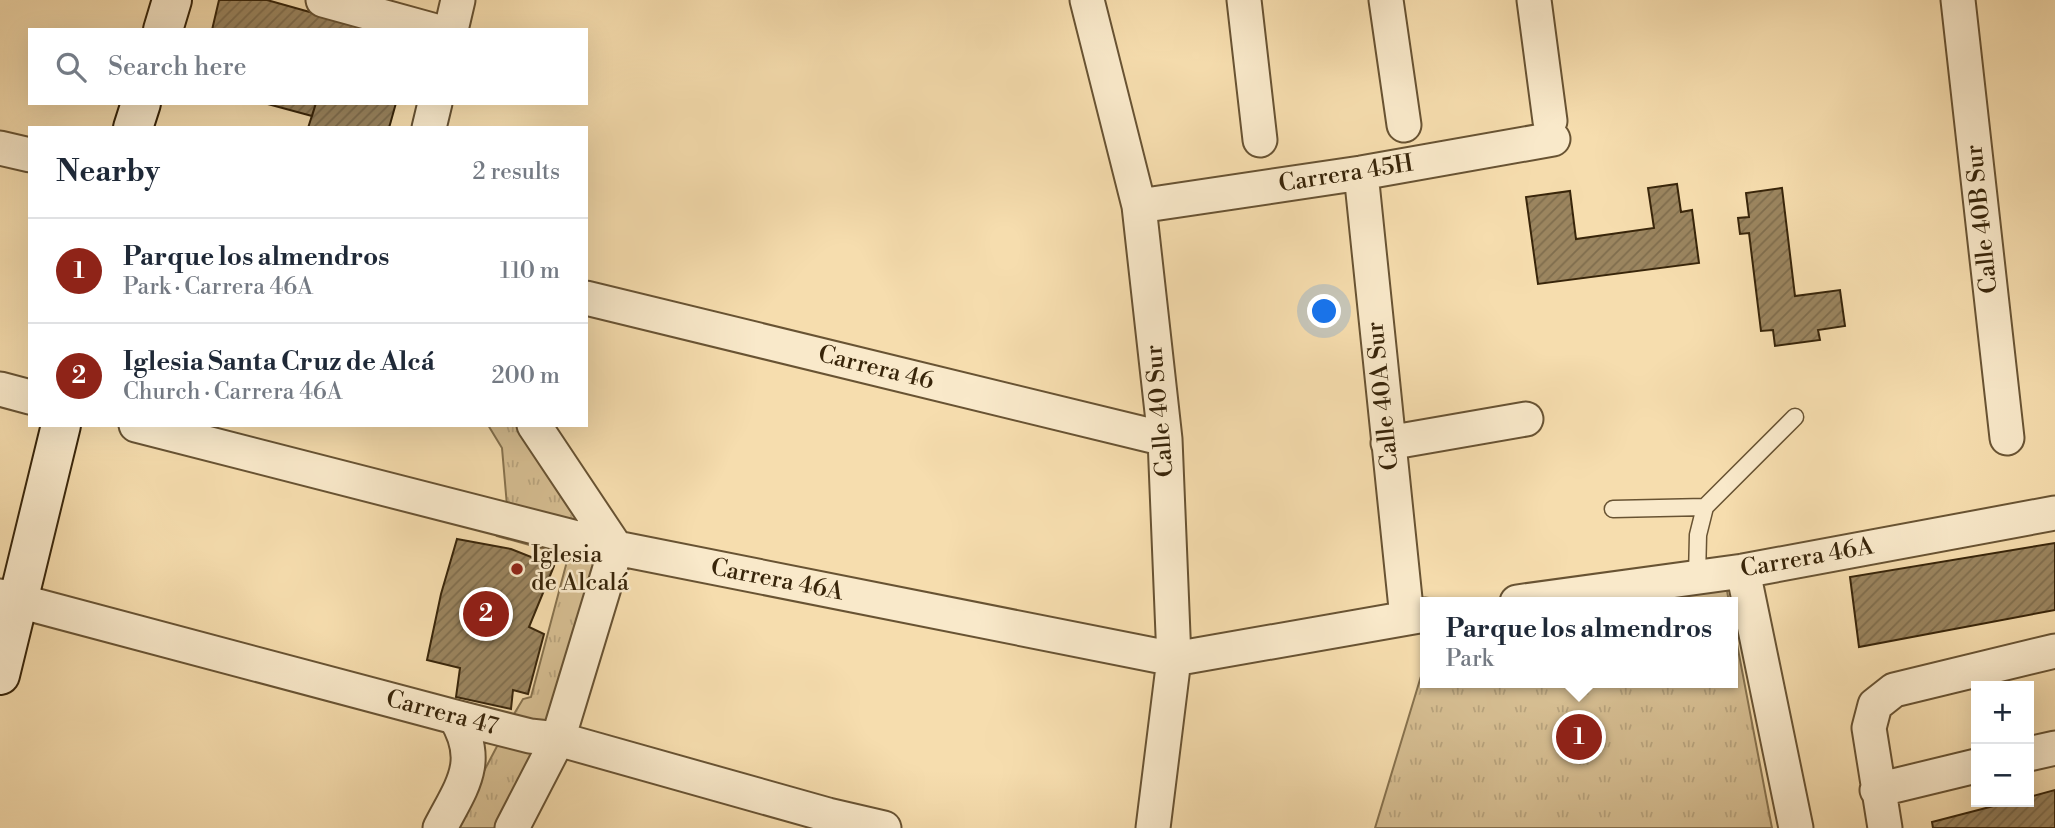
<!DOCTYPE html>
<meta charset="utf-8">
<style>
body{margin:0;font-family:"Libre Bodoni",serif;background:#f2f2f3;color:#1f2937}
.controls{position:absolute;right:21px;bottom:21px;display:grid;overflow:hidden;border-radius:0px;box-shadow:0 7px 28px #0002}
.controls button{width:63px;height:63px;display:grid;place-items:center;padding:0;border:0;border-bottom:2px solid #e0e1e3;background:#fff;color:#1f2937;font:35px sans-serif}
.you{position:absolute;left:1325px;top:312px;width:24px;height:24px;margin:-18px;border:5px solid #fff;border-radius:50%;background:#1a73e8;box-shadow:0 0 0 10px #1a73e833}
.badge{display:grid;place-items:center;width:46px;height:46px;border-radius:50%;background:#8f2418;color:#fff;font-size:23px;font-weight:700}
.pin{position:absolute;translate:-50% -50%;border:4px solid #fff;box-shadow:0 2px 7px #0006}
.popup{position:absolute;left:1420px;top:597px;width:318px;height:91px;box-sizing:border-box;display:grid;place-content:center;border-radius:0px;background:#fff;filter:drop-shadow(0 2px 5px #0005);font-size:23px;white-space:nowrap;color:#747a83}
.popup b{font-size:26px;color:#1f2937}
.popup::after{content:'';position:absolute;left:50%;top:100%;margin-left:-14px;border:14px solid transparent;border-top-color:#fff}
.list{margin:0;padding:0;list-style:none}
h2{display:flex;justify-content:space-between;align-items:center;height:91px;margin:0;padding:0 28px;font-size:30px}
h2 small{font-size:23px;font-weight:400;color:#747a83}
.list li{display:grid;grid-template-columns:46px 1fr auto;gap:21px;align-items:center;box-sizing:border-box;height:105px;padding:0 28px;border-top:2px solid #e0e1e3}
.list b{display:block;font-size:26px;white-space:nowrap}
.list p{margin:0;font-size:23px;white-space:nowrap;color:#747a83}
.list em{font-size:23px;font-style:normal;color:#747a83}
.icon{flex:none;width:38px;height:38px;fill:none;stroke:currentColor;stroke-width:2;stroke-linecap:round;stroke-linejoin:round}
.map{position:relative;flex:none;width:2055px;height:828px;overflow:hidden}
.search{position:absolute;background:#fff;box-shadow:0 7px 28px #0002;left:28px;top:28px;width:560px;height:77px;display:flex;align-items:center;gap:18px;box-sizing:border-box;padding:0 24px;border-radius:0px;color:#747a83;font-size:26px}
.panel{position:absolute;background:#fff;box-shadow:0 7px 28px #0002;left:28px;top:126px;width:560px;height:301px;border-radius:0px}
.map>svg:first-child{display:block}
.grass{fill:url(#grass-tufts);stroke:#87724e;stroke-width:2}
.building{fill:url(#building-hatch);stroke:#38250a;stroke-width:2}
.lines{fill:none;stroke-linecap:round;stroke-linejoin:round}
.lane-casing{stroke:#685333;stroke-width:19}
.street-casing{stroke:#685333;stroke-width:37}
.secondary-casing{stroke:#38250a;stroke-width:42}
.lane{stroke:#f9e9ca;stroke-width:16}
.street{stroke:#f9e9ca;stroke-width:33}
.secondary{stroke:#f9e9ca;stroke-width:38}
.poi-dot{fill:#8f2418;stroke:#f9e9ca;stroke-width:2.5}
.labels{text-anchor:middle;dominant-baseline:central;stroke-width:5;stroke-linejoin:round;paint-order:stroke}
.street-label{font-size:24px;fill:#38250a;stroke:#f9e9ca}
.poi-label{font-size:24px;fill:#38250a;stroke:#f9e9ca;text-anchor:start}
</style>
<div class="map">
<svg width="2055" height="828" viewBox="0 0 2055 828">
<defs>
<pattern id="grass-tufts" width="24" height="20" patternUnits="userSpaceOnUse" patternTransform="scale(1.75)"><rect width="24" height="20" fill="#d6be92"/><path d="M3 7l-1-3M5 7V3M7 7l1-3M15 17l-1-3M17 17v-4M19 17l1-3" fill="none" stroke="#b8a37d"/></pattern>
<pattern id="building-hatch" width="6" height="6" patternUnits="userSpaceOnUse" patternTransform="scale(1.75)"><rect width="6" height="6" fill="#9b855f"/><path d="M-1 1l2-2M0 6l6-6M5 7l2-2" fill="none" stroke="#7f6d4d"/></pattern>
</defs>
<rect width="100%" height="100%" fill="#f6ddae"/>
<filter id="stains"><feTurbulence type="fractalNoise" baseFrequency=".00286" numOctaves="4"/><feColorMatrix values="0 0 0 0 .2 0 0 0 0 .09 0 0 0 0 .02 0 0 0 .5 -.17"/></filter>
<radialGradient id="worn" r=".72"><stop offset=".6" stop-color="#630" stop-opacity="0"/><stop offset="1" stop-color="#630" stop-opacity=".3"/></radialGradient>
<path class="grass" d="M488 425H531L612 548 512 828H454L514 714 523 699 531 697 566 565 565 555 497 536 507 506 502 448Z
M1726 585 1729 602H1642Z
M1733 623 1772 828H1375L1425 663V683H1733Z"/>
<path class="building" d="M219 0H267L374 30H212Z
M264 103H316L312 116Z
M316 103H396L389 128H308Z
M1677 184 1681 212 1692 210 1699 263 1538 284 1526 197 1570 191 1576 239 1654 228 1648 188Z
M1782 188 1795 296 1840 290 1845 326 1818 330 1820 340 1775 346 1773 330 1761 331 1749 233 1740 234 1738 218 1749 217 1746 193Z
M457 539 511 549 554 566 529 627 544 634 528 694 513 690 511 709 456 697 460 668 427 660 441 594Z
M2055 543V610L1859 647 1850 577Z
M2055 790V828H1933L1932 822 2009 802H2029V797Z"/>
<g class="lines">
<g class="lane-casing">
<path id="lane" d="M1613 509 1705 507
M1697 577 1698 535 1705 507 1795 417"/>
</g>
<g class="street-casing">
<path id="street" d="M323 0 432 30
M1087 0 1139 206 1165 439 1174 659 1153 828
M1244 0 1260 140
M1386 0 1404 125
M1534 0 1550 121
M1958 0 2007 438
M451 30 458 0
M429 128 435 103
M0 148 30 155
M1361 173 1407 618
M1139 206 1361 173 1553 139
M586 298 1165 439
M0 389 30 397
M136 425 616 548 1174 659 1425 615
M1388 443 1526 419
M1743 571 1796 828
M0 596 455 717 530 736 558 739 828 815 884 828
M1517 602 1743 571 2055 513
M2029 754 2055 748
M1877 790 1976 766
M440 828C461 787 483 762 455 717
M512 828 558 739 616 548 534 425
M1885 828 1869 728 1875 705 1894 690 2055 651"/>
</g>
<g class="secondary-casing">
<path id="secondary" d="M163 30 172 0
M133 128 141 103
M0 675 61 425"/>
</g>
<use href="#lane" class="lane"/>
<use href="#street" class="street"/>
<use href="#secondary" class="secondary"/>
</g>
<circle class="poi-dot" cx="517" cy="569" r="7"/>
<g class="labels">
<g class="street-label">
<text transform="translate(1346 174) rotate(-9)">Carrera 45H</text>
<text transform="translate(1982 219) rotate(-96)">Calle 40B Sur</text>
<text transform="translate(876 368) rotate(14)">Carrera 46</text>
<text transform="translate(1383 396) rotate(-96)">Calle 40A Sur</text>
<text transform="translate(1160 411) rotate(-95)">Calle 40 Sur</text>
<text transform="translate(1807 558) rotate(-10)">Carrera 46A</text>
<text transform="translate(777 580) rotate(11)">Carrera 46A</text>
<text transform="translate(442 713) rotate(15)">Carrera 47</text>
</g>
<g class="poi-label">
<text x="531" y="555">Iglesia<tspan x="531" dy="28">de Alcalá</tspan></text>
</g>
</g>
<rect width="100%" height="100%" filter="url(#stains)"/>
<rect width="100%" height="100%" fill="url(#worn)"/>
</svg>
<div class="controls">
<button>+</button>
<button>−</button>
</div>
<div class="you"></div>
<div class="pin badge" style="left:1579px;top:737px">1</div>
<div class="popup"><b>Parque los almendros</b>Park</div>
<div class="pin badge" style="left:486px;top:614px">2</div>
<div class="search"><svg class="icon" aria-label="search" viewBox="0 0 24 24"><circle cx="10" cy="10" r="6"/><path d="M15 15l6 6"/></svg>Search here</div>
<section class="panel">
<h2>Nearby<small>2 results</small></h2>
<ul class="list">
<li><span class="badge">1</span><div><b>Parque los almendros</b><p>Park · Carrera 46A</p></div><em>110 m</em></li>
<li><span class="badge">2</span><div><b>Iglesia Santa Cruz de Alcá</b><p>Church · Carrera 46A</p></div><em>200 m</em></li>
</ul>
</section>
</div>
